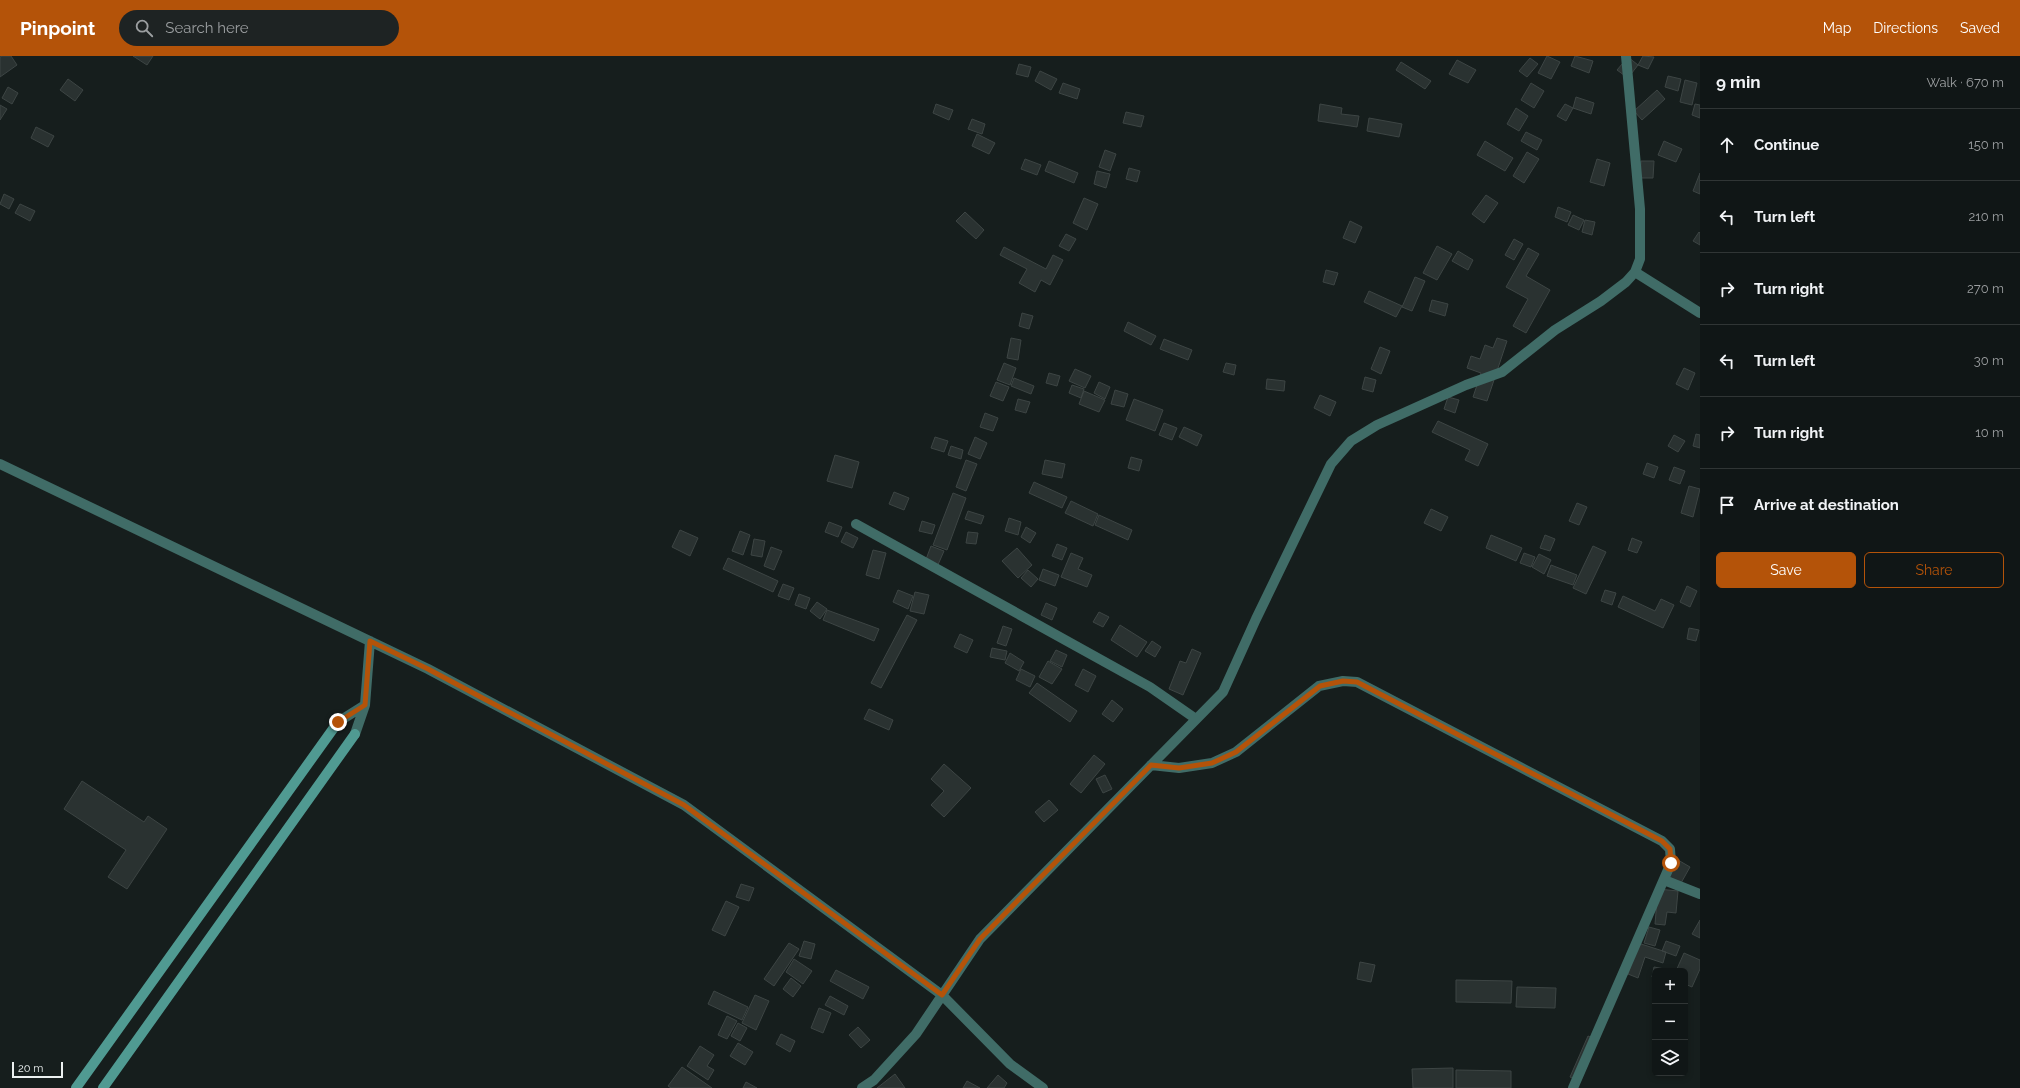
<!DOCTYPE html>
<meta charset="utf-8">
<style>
body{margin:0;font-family:Raleway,sans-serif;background:#1e2323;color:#f1f3f6}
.controls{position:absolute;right:12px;bottom:12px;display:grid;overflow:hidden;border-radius:6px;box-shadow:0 2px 6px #0003}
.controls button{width:36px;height:36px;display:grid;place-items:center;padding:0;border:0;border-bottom:1px solid #303535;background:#101616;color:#f1f3f6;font:20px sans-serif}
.scale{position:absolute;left:12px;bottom:10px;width:51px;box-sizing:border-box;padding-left:4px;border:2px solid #ebf0f0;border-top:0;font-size:11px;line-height:14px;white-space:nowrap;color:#ebf0f0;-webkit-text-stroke:3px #161e1d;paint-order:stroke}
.stop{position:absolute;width:12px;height:12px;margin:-9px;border:3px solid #b45309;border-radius:50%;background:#fff}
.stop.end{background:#b45309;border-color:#fff;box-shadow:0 1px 4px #0008}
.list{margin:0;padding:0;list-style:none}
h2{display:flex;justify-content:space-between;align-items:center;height:52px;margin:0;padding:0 16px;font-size:17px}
h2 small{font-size:13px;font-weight:400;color:#9c9fa1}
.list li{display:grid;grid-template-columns:26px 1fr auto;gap:12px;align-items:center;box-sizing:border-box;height:72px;padding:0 16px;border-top:1px solid #303535}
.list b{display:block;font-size:15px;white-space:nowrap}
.list em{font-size:13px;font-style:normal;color:#9c9fa1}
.actions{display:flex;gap:8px;padding:12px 16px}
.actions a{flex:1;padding:9px 0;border:1px solid #b45309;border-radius:6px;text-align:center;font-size:14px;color:#b45309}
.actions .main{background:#b45309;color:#fff}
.icon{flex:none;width:22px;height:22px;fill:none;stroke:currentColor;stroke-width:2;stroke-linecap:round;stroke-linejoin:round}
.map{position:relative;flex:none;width:1700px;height:1032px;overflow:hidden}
header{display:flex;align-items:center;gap:24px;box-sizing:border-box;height:56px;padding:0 20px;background:#b45309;color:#fff}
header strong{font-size:19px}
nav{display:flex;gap:22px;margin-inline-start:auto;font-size:14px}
.search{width:280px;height:36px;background:#1e2323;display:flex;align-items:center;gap:10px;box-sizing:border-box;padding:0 14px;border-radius:22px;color:#9c9fa1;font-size:15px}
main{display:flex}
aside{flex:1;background:#101616}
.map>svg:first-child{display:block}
.building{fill:#2a3231;stroke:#3d4544}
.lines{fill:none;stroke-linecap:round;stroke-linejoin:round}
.street{stroke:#406c67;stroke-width:10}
.secondary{stroke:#509a92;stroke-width:10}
.route{stroke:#b45309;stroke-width:5}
</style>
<header>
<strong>Pinpoint</strong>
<div class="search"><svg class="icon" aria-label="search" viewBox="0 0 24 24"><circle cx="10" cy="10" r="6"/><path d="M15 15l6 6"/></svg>Search here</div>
<nav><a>Map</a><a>Directions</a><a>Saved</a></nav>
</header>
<main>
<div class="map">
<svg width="1700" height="1032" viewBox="0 0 1700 1032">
<rect width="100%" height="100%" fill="#161e1d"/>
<path class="building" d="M2 0H11L17 9 0 21V1Z
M133 0H153L147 9Z
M1547 0 1560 6 1551 23 1538 17Z
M1575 0 1593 5 1589 17 1571 10Z
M1643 0 1654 1 1648 13 1638 9Z
M1628 1 1638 9 1628 22 1617 14Z
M1530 2 1538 8 1527 21 1519 15Z
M1457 4 1476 14 1468 27 1449 18Z
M1401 6 1431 25 1425 33 1396 14Z
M1019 8 1031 11 1028 21 1016 18Z
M1040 15 1057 23 1051 34 1035 25Z
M1668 20 1681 23 1678 35 1665 31Z
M68 23 83 34 75 45 60 34Z
M1685 24 1697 27 1692 49 1680 46Z
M1063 27 1080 33 1077 43 1059 37Z
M1531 27 1544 35 1534 52 1521 44Z
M8 31 18 37 12 48 2 42Z
M1657 34 1665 43 1642 64 1634 55Z
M1576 41 1594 47 1591 58 1573 52Z
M936 48 953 54 949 64 933 57Z
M1320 48 1342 52 1341 58 1359 60 1357 71 1318 65Z
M1565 48 1573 52 1566 65 1557 60Z
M1695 48 1700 49V62L1692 59Z
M0 49 7 53 0 64Z
M1516 52 1528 60 1519 75 1507 68Z
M1126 56 1144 60 1141 71 1123 67Z
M1369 62 1402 68 1399 81 1367 75Z
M972 63 985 68 982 78 968 73Z
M36 71 54 80 48 91 31 82Z
M1526 76 1542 84 1537 94 1521 85Z
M977 78 995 87 989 98 972 90Z
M1485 85 1513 102 1505 115 1477 99Z
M1664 85 1682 93 1676 106 1658 99Z
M1105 94 1116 98 1110 115 1099 111Z
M1527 96 1539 103 1524 127 1513 120Z
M1025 103 1041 109 1037 119 1021 113Z
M1597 103 1610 107 1604 130 1590 126Z
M1049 105 1078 117 1074 127 1045 115Z
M1641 105H1654L1653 122H1640Z
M1129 112 1140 115 1137 126 1126 123Z
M1097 115 1110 118 1106 132 1094 128Z
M1700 117V138L1693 135Z
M4 138 14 143 9 153 0 148Z
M1486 139 1498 147 1484 167 1472 158Z
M1084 142 1098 148 1087 174 1073 167Z
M20 148 35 155 30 165 15 157Z
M1558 151 1571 156 1567 166 1555 161Z
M965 156 984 174 976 183 956 165Z
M1573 159 1584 164 1579 174 1568 169Z
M1585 164 1595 166 1592 179 1582 176Z
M1350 165 1362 171 1355 187 1343 182Z
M1699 176 1700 177V189L1693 185Z
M1066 178 1076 183 1069 195 1059 190Z
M1514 183 1523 188 1514 204 1505 199Z
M1437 190 1452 198 1437 224 1423 217Z
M1004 191 1046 213 1053 199 1063 204 1050 229 1041 224 1035 236 1019 227 1027 213 1000 199Z
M1528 192 1539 198 1526 220 1550 234 1526 277 1513 270 1528 243 1506 231Z
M1458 195 1473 204 1468 214 1452 205Z
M1326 214 1338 217 1334 229 1323 226Z
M1415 221 1425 225 1412 255 1402 251Z
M1369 235 1402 250 1396 261 1364 246Z
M1432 244 1448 248 1445 260 1429 255Z
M1022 257 1033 260 1029 273 1019 270Z
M1128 266 1156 280 1151 289 1124 275Z
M1011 282 1021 284 1018 304 1007 302Z
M1497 282 1507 285 1487 345 1473 341 1481 317 1467 312 1471 300 1480 303 1485 289 1493 292Z
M1164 283 1192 294 1188 304 1160 293Z
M1380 291 1390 295 1381 318 1371 313Z
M1004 307 1016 312 1010 329 997 324Z
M1226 307 1236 309 1234 319 1223 316Z
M1684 312 1695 317 1688 334 1676 328Z
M1075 313 1091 320 1085 332 1069 325Z
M1049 317 1060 320 1057 330 1046 327Z
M1365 321 1376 324 1373 336 1362 333Z
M1014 322 1034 330 1031 338 1011 330Z
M1267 323 1285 325 1284 335 1266 333Z
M996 326 1009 331 1003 345 990 340Z
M1099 326 1110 331 1105 343 1094 337Z
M1072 329 1084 333 1081 342 1069 337Z
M1115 334 1128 338 1124 351 1111 348Z
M1084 335 1105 344 1099 356 1079 348Z
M1320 339 1336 346 1330 360 1314 352Z
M1448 341 1459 344 1455 357 1444 353Z
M1018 343 1030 346 1026 357 1015 354Z
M1134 343 1163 354 1155 375 1126 364Z
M985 357 998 362 993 375 980 371Z
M1438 365 1488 388 1478 410 1465 404 1470 394 1432 376Z
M1164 367 1177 372 1172 384 1159 379Z
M1184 371 1202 379 1197 390 1179 381Z
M1696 378 1700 379V392L1693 390Z
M1674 379 1685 385 1678 396 1668 390Z
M935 381 948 385 944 396 931 392Z
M975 381 987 387 980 403 968 398Z
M951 390 963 394 961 403 948 399Z
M835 399 859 406 852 432 827 425Z
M1131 401 1142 404 1139 415 1128 412Z
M966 404 977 408 966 435 956 431Z
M1045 404 1065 408 1062 422 1042 418Z
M1647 407 1658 411 1654 422 1643 418Z
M1674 411 1685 415 1680 428 1669 424Z
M1034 426 1067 441 1062 452 1029 437Z
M1689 430 1700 433 1693 461 1681 457Z
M894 436 909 442 904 454 889 448Z
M953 437 966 442 947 494 933 489Z
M1071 445 1098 458 1093 470 1065 457Z
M1577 447 1587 451 1579 469 1569 465Z
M1431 453 1448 461 1441 475 1424 467Z
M968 455 984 460 981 468 965 463Z
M1099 459 1132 474 1128 484 1095 469Z
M1009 462 1021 466 1018 479 1005 475Z
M922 465 935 469 932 478 919 475Z
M829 466 842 471 838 481 825 476Z
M1026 471 1036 477 1030 487 1021 481Z
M680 474 698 482 690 500 672 491Z
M740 475 750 479 743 499 732 495Z
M846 476 858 482 853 492 841 486Z
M968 476 978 477 976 488 966 487Z
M1491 479 1522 492 1516 505 1486 492Z
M1545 479 1555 483 1550 495 1540 492Z
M1632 482 1642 486 1637 497 1628 494Z
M754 483 765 485 762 501 751 499Z
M1057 488 1067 492 1062 504 1052 500Z
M931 490 944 495 937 511 925 506Z
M1593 490 1606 496 1586 538 1573 532Z
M771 491 782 495 774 514 764 510Z
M1017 492 1032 509 1018 522 1002 505Z
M873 494 886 497 879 523 866 519Z
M1071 497 1083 502 1078 513 1092 519 1087 531 1061 521Z
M1524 497 1535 501 1531 511 1520 507Z
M1539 498 1551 504 1544 518 1532 511Z
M728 502 778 525 773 536 723 513Z
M1551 509 1577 519 1573 529 1547 520Z
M1043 513 1059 519 1055 530 1039 524Z
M1028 514 1038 523 1031 531 1021 522Z
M783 528 794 532 789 544 778 540Z
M1687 530 1697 535 1690 551 1680 546Z
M898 534 913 540 908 553 893 546Z
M1605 534 1616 537 1612 549 1601 545Z
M915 536 929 539 924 558 910 555Z
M799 538 810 542 806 553 795 549Z
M1623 540 1655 555 1661 543 1674 549 1663 572 1618 551Z
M817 546 827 553 820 563 810 555Z
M1046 547 1057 552 1052 564 1041 559Z
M827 554 879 573 874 585 823 564Z
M1099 556 1109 561 1103 571 1093 566Z
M907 559 917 564 881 632 871 627Z
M1120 569 1147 586 1137 601 1111 584Z
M1003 570 1012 573 1006 590 997 587Z
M1689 572 1699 574 1696 585 1687 583Z
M960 578 973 584 967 597 954 591Z
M1152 585 1161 591 1155 601 1145 595Z
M992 592 1007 595 1005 604 990 601Z
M1192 593 1201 597 1183 639 1169 633 1180 605 1186 607Z
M1056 594 1067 599 1062 611 1050 605Z
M1010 597 1024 606 1019 615 1005 607Z
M1048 605 1062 613 1052 628 1039 621Z
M1021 613 1035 620 1030 631 1016 624Z
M1083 613 1096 620 1088 636 1075 629Z
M1037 627 1077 655 1070 666 1029 637Z
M1112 644 1123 653 1113 666 1102 658Z
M869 653 893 664 889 674 864 663Z
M1094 699 1105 708 1081 737 1070 728Z
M944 708 971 732 944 761 931 749 944 735 931 723Z
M1105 719 1112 733 1103 737 1096 723Z
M82 725 144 766 148 760 167 773 127 833 108 821 126 794 64 753Z
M1049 744 1058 754 1044 766 1035 756Z
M1678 804 1690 811 1681 827 1669 821Z
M741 828 754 832 749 845 736 841Z
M1658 833 1678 835 1676 857 1667 856 1665 869 1655 868Z
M726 845 739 851 725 880 712 874Z
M1700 864V882L1692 878Z
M1649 871 1660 874 1655 890 1644 887Z
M804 885 815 888 811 903 799 900Z
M1666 885 1680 890 1676 900 1662 895Z
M789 887 799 893 774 930 764 923Z
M1638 887 1666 896 1663 907 1645 901 1638 922 1628 918Z
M1684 897 1700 904V913L1692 931 1685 928V915H1676Z
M794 903 812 915 803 928 786 916Z
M1360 906 1375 909 1371 926 1357 923Z
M1654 911 1670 914V915H1655V922L1652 921Z
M836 914 869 931 863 943 830 925Z
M791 922 801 930 793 941 783 933Z
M1456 924 1512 925 1511 947 1456 946Z
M1517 931 1556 932 1555 952 1516 951Z
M714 935 748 951 742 964 708 948Z
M755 939 769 945 756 974 742 967Z
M830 940 848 950 844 959 825 949Z
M819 952 831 957 823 977 811 972Z
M727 960 737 965 727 983 718 979Z
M738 967 747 972 740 985 731 980Z
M858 971 870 984 861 992 849 979Z
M781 978 795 985 790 996 776 988Z
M1588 980 1598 984 1580 1026 1570 1021Z
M738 987 753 996 745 1009 730 1000Z
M700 990 714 999 707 1010 714 1014 708 1024 687 1010Z
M682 1011 712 1032H671L668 1030Z
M1453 1012V1032H1413L1412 1013Z
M1456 1014 1511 1015V1032H1456Z
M895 1018 905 1032H877Z
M998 1019 1007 1027 1004 1032H987Z
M967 1025 980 1032H963Z
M746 1026 757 1032H743Z"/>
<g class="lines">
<path class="street" d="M1635 216 1700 257
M0 408 428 613 684 749 942 939 1010 1008 1043 1032
M856 468 1150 631 1196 663
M365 649 370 585
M338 666 365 649 355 678
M1151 709 1179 712 1212 707 1236 696 1319 630 1343 625 1357 626 1662 785 1670 793 1671 807 1573 1032
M1664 824 1700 838
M862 1032 874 1024 916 978 980 883 1223 636 1256 563 1331 408 1351 385 1377 369 1466 329 1502 316 1555 274 1601 245 1626 226 1635 216 1640 203V153L1626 0"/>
<path class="secondary" d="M76 1032 338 666
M103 1032 355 678"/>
</g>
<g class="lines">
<path class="route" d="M338 666 365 649 370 585 428 613 684 749 942 939 980 883 1151 709 1179 712 1212 707 1236 696 1320 630 1343 625 1357 626 1662 785 1670 793 1671 807"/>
</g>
</svg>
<div class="controls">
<button>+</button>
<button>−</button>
<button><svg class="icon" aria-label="layers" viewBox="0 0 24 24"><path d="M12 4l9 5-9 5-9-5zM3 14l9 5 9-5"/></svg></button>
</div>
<div class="scale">20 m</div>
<div class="stop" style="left:1671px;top:807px"></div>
<div class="stop end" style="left:338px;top:666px"></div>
</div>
<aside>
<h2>9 min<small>Walk · 670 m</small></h2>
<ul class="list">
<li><svg class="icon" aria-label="ahead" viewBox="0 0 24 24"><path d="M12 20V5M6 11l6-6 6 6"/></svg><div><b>Continue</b></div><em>150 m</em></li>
<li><svg class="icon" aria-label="left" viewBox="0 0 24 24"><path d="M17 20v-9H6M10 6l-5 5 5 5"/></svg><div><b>Turn left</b></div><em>210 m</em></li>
<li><svg class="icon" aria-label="right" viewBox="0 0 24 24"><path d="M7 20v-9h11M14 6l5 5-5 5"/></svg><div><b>Turn right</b></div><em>270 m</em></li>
<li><svg class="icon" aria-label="left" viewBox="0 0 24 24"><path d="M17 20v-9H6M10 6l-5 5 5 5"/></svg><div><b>Turn left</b></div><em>30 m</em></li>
<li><svg class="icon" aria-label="right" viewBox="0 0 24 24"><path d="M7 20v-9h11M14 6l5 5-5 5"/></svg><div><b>Turn right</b></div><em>10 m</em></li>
<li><svg class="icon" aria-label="arrive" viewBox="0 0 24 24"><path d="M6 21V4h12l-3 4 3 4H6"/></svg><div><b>Arrive at destination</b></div></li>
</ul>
<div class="actions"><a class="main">Save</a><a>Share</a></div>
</aside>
</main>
